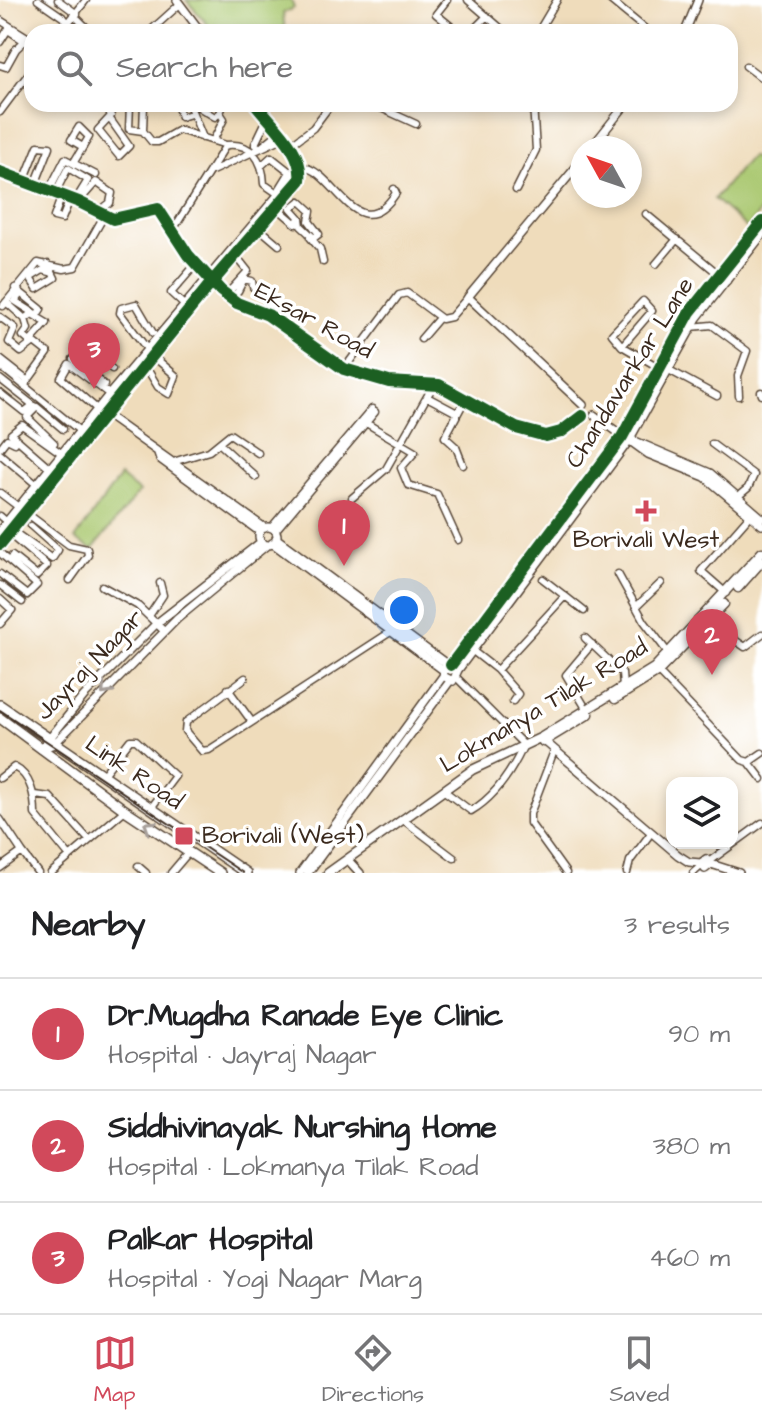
<!DOCTYPE html>
<meta charset="utf-8">
<style>
body{margin:0;font-family:"Architects Daughter",sans-serif;background:#f2f2f2;color:#202124}
.controls{position:absolute;right:24px;bottom:24px;display:grid;overflow:hidden;border-radius:16px;box-shadow:0 4px 12px #0003}
.controls button{width:72px;height:72px;display:grid;place-items:center;padding:0;border:0;border-bottom:2px solid #e0e0e0;background:#fff;color:#202124;font:40px sans-serif}
.compass{position:absolute;left:570px;top:136px;width:72px;height:72px;border-radius:50%;background:#fff;box-shadow:0 4px 12px #0003;rotate:310deg}
.you{position:absolute;left:404px;top:610px;width:28px;height:28px;margin:-20px;border:6px solid #fff;border-radius:50%;background:#1a73e8;box-shadow:0 0 0 12px #1a73e833}
.badge{display:grid;place-items:center;width:52px;height:52px;border-radius:50%;background:#d1495b;color:#fff;font-size:26px;font-weight:700}
.pin{position:absolute;translate:-50% -66px;filter:drop-shadow(0 2px 4px #0008)}
.pin::after{content:'';position:absolute;top:42px;width:28px;height:24px;background:inherit;clip-path:polygon(0 0,100% 0,50% 100%)}
.list{margin:0;padding:0;list-style:none}
h2{display:flex;justify-content:space-between;align-items:center;height:104px;margin:0;padding:0 32px;font-size:34px}
h2 small{font-size:26px;font-weight:400;color:#757577}
.list li{display:grid;grid-template-columns:52px 1fr auto;gap:24px;align-items:center;box-sizing:border-box;height:112px;padding:0 32px;border-top:2px solid #e0e0e0}
.list b{display:block;font-size:30px;white-space:nowrap}
.list p{margin:0;font-size:26px;white-space:nowrap;color:#757577}
.list em{font-size:26px;font-style:normal;color:#757577}
.icon{flex:none;width:44px;height:44px;fill:none;stroke:currentColor;stroke-width:2;stroke-linecap:round;stroke-linejoin:round}
.map{position:relative;flex:none;width:762px;height:873px;overflow:hidden}
.search{position:absolute;background:#fff;box-shadow:0 4px 12px #0003;left:24px;right:24px;top:24px;height:88px;display:flex;align-items:center;gap:20px;box-sizing:border-box;padding:0 28px;border-radius:24px;color:#757577;font-size:30px}
.sheet{height:440px;background:#fff}
nav{display:flex;justify-content:space-around;align-items:center;box-sizing:border-box;height:112px;border-top:2px solid #e0e0e0;background:#fff;font-size:22px;color:#757577}
nav a{display:grid;justify-items:center;gap:4px}
nav .on{color:#d1495b}
.map>svg:first-child{display:block}
.green{fill:#a9c76e;stroke:#727846;stroke-width:2}
.lines{fill:none;stroke-linecap:round;stroke-linejoin:round}
.minor-casing{stroke:#564536;stroke-width:9}
.tertiary-casing{stroke:#564536;stroke-width:10}
.secondary-casing{stroke:#564536;stroke-width:11}
.primary-casing{stroke:#564536;stroke-width:12}
.minor{stroke:#fff;stroke-width:6}
.tertiary{stroke:#fff;stroke-width:7}
.secondary{stroke:#fff;stroke-width:8}
.primary{stroke:#fff;stroke-width:9}
.rail{stroke:#3b2a1e;stroke-width:2}
.cycleway-casing{stroke:#fff;stroke-width:17}
.cycleway{stroke:#1b5e20;stroke-width:12}
.oneway{stroke:#a79f9a}
.poi-dot{fill:#d1495b;stroke:#fff;stroke-width:3}
.labels{text-anchor:middle;dominant-baseline:central;stroke-width:7;stroke-linejoin:round;paint-order:stroke}
.street-label{font-size:24px;fill:#3b2a1e;stroke:#fff}
.poi-label{font-size:24px;fill:#3b2a1e;stroke:#fff}
</style>
<div class="map">
<svg width="762" height="873" viewBox="0 0 762 873">
<rect width="100%" height="100%" fill="#fff"/>
<filter id="ink" filterUnits="userSpaceOnUse"><feTurbulence type="fractalNoise" baseFrequency=".0125" numOctaves="2"/><feDisplacementMap in="SourceGraphic" scale="16" xChannelSelector="R" yChannelSelector="G"/><feConvolveMatrix kernelMatrix="1 2 1 2 8 2 1 2 1" color-interpolation-filters="sRGB"/></filter>
<filter id="wash" filterUnits="userSpaceOnUse"><feTurbulence type="fractalNoise" baseFrequency=".006" numOctaves="4" result="noise"/><feDisplacementMap in="SourceGraphic" scale="32" xChannelSelector="R" yChannelSelector="G"/><feGaussianBlur stdDeviation="1.8" result="paint"/><feColorMatrix in="noise" values="0 0 0 0 0 0 0 0 0 0 0 0 0 0 0 0 0 1.4 0 .05"/><feComposite in="paint" operator="in"/></filter>
<g filter="url(#wash)">
<rect width="100%" height="100%" fill="#efdcbb"/>
<path class="green" d="M186 0H291L294 8 283 13 285 32H214Z
M751 156 762 164V208L748 229 714 199Z
M120 476 139 492 92 550 75 539Z"/>
</g>
<g filter="url(#ink)">
<g class="lines">
<g class="minor-casing">
<path id="minor" d="M38 0 64 18 76 32
M58 0 77 14
M447 0 436 14 458 32
M468 0 505 32
M610 0 649 32
M75 16 91 32
M0 20 32 40
M8 30 26 42
M61 32 86 0
M149 32 180 4
M471 32 487 16
M538 32 557 0
M0 42 9 28
M0 65 6 67 16 49 28 38
M746 66 762 78
M106 104 111 116 98 130 119 156 129 146 110 119
M130 104 129 129 143 131
M144 104 143 131 152 142H158L179 130 226 145 173 230
M177 104 181 117 191 114
M189 104 203 138
M202 104 200 108 215 117 220 113
M372 104 416 124
M0 112 32 69
M267 119 255 144 260 148 276 135
M213 141 224 119 220 113 222 108 217 104
M226 145C251 142 263 159 264 184L277 193 290 172 271 157 261 166
M289 146 313 128 331 104
M74 162 89 137 79 127 71 140 83 147
M301 167C334 167 357 252 396 193L394 189
M212 171 283 138
M24 181 38 146 50 147 35 185
M49 190 65 159 96 175
M516 190 536 150 533 104
M55 193 68 168 88 180 75 201
M62 195 54 217 62 219 70 199
M81 199 96 182 112 193 110 203 98 212
M274 205 296 224
M646 214 727 281
M295 223 300 218 291 208 300 201 311 211 309 221 319 234 314 238 301 226 300 218
M259 228 279 245
M310 237 320 249 323 262
M48 264 55 278 37 289 30 278 43 270 50 272
M656 264 677 239
M15 288 41 309 37 315 15 301 21 293
M238 291 244 279 252 281 253 287 271 300 265 314
M226 295 248 271 233 252
M6 302 25 319 28 329 23 336 30 342 47 323 32 314 25 319
M184 305 171 293 191 270
M3 306 38 263 64 269 75 267 104 216
M0 317 15 328 9 342 21 352 34 342 48 353 24 386
M691 327 712 325 747 351 738 376 739 396
M421 339 439 318
M622 346 612 334 643 301 652 311 622 346 660 368
M147 349 120 313 121 308 136 304 153 333
M0 359 28 381
M143 362 158 387 169 394 176 376 152 355
M0 366 86 436
M344 369 399 295 407 293 442 319 451 317 468 297
M669 370 717 396
M0 379 33 405 24 412 0 393
M104 385 73 359 84 348 112 369
M761 392 762 395
M427 397 457 413
M97 409 61 378 69 364 109 394
M366 423 415 452 401 468 408 485 437 494 458 540
M54 443 27 417 37 407 63 429
M220 444 256 477
M712 444 754 475 748 488 736 498
M0 448 7 439 15 443
M0 454 37 485
M176 461 209 451 230 434 258 453
M463 465 456 447 445 437 466 398
M50 468 11 434 22 425 61 453
M0 493 69 545 87 549 88 555 70 580
M352 498 386 469 433 386
M0 516 7 522
M271 528 372 409
M11 530 52 559 58 550 31 526
M275 531 375 412
M0 553 37 585 27 595 0 574
M12 556 37 576 47 566 15 539
M618 574 644 621 669 654
M543 579 565 596
M0 585 22 602
M102 586 138 606 164 631
M726 593 701 571 750 515
M0 599 12 610 0 624
M636 607 661 583
M149 616 163 595 160 583
M713 616 729 636 745 647 762 634
M585 638 622 673 623 688
M474 652 497 670 518 694 513 701
M497 670 565 596 584 611
M656 670 742 760 749 762 762 753
M245 678 186 722 185 731 202 751 209 750 392 631
M228 689 252 722
M587 710 566 675 592 644
M554 751 530 814V823L566 873
M749 762 762 779
M102 776 130 740H136L175 776 151 808
M0 778 14 767C31 775 35 797 35 814L70 857
M443 790 471 811C495 797 513 769 524 745L457 678
M35 795 50 797 89 840
M0 819 22 852
M402 819 454 858
M710 861 762 823
M138 866 146 873
M0 868 22 852 38 873
M51 873 125 810
M171 873 188 853
M627 873 630 861 651 833
M693 873 701 866"/>
</g>
<g class="tertiary-casing">
<path id="tertiary" d="M177 0 201 32
M685 32 698 0
M591 148 626 104
M582 160 468 297 583 405
M0 172 79 202 113 219 158 209 188 255 221 291 237 303 268 315 344 369 389 382 439 385 516 428 546 436 561 432 582 416
M102 412 265 528
M594 415 648 454 705 477 762 525
M628 438 710 473 762 518
M158 453 160 459 260 532
M259 536a9 9 0 1 1 18 0a9 9 0 1 1-18 0Z
M0 530 112 391 294 176 301 173
M276 538 448 665
M272 543 443 670
M0 544 212 282 300 180C304 151 273 126 256 104
M451 665 622 437 690 312 762 222
M458 670 628 442 697 318 762 235
M542 739 678 855 689 862 701 863 706 859 711 864 705 869 701 863
M41 749 54 744 177 619 267 545
M41 749 84 696 157 623 261 542
M348 860 360 873
M711 864 739 873
M300 873 443 676 445 667 451 665 458 670 453 681 443 676
M308 873 450 681"/>
</g>
<g class="secondary-casing">
<path id="secondary" d="M738 588 762 561
M615 699 658 672 724 604
M543 742 589 714
M328 873 472 770 542 737 654 668 762 552"/>
</g>
<g class="primary-casing">
<path id="primary" d="M0 705 246 873
M0 718 125 810 220 873"/>
</g>
<use href="#minor" class="minor"/>
<use href="#tertiary" class="tertiary"/>
<use href="#secondary" class="secondary"/>
<use href="#primary" class="primary"/>
<path class="rail" d="M0 710 243 873"/>
<g class="cycleway-casing">
<path id="cycleway" d="M0 172 79 202 113 219 158 209 188 255 221 291 237 303 268 315 344 369 389 382 439 385 516 428 546 436 561 432 582 416
M0 544 212 282 300 180C304 151 273 126 256 104
M451 665 622 437 690 312 762 222"/>
</g>
<use href="#cycleway" class="cycleway"/>
</g>
<defs><path id="oneway-chevron" d="M-2-3.5L2.5 0L-2 3.5" fill="none" stroke-width="1.6" stroke-linecap="round" stroke-linejoin="round" transform="scale(2)"/></defs>
<g class="oneway">
<use href="#oneway-chevron" transform="translate(106 690) rotate(133)"/>
<use href="#oneway-chevron" transform="translate(149 826) rotate(-147)"/>
</g>
</g>
<g class="poi-dot">
<path d="M642 499h8v8h8v8h-8v8h-8v-8h-8v-8h8z"/>
<rect x="174" y="826" width="20" height="20" rx="4"/>
</g>
<g class="labels">
<g class="street-label">
<text transform="translate(314 321) rotate(29)">Eksar Road</text>
<text transform="translate(630 373) rotate(-58)">Chandavarkar Lane</text>
<text transform="translate(90 665) rotate(-46)">Jayraj Nagar</text>
<text transform="translate(544 706) rotate(-31)">Lokmanya Tilak Road</text>
<text transform="translate(134 773) rotate(34)">Link Road</text>
</g>
<g class="poi-label">
<text x="646" y="540">Borivali West</text>
<text x="202" y="836" text-anchor="start">Borivali (West)</text>
</g>
</g>
</svg>
<div class="controls">
<button><svg class="icon" aria-label="layers" viewBox="0 0 24 24"><path d="M12 4l9 5-9 5-9-5zM3 14l9 5 9-5"/></svg></button>
</div>
<svg class="compass" viewBox="-18 -18 36 36"><path d="M0-13l5 13h-10z" fill="#e53935"/><path d="M0 13l5-13h-10z" fill="#757577"/></svg>
<div class="you"></div>
<div class="pin badge" style="left:344px;top:566px">1</div>
<div class="pin badge" style="left:712px;top:675px">2</div>
<div class="pin badge" style="left:94px;top:389px">3</div>
<div class="search"><svg class="icon" aria-label="search" viewBox="0 0 24 24"><circle cx="10" cy="10" r="6"/><path d="M15 15l6 6"/></svg>Search here</div>
</div>
<section class="sheet">
<h2>Nearby<small>3 results</small></h2>
<ul class="list">
<li><span class="badge">1</span><div><b>Dr.Mugdha Ranade Eye Clinic</b><p>Hospital · Jayraj Nagar</p></div><em>90 m</em></li>
<li><span class="badge">2</span><div><b>Siddhivinayak Nurshing Home</b><p>Hospital · Lokmanya Tilak Road</p></div><em>380 m</em></li>
<li><span class="badge">3</span><div><b>Palkar Hospital</b><p>Hospital · Yogi Nagar Marg</p></div><em>460 m</em></li>
</ul>
</section>
<nav>
<a class="on"><svg class="icon" aria-label="map" viewBox="0 0 24 24"><path d="M3 6l6-2 6 2 6-2v14l-6 2-6-2-6 2zM9 4v14M15 6v14"/></svg>Map</a>
<a><svg class="icon" aria-label="directions" viewBox="0 0 24 24"><path d="M12 3l9 9-9 9-9-9zM9 14v-3h6M13 9l2 2-2 2"/></svg>Directions</a>
<a><svg class="icon" aria-label="saved" viewBox="0 0 24 24"><path d="M7 4h10v16l-5-4-5 4z"/></svg>Saved</a>
</nav>
